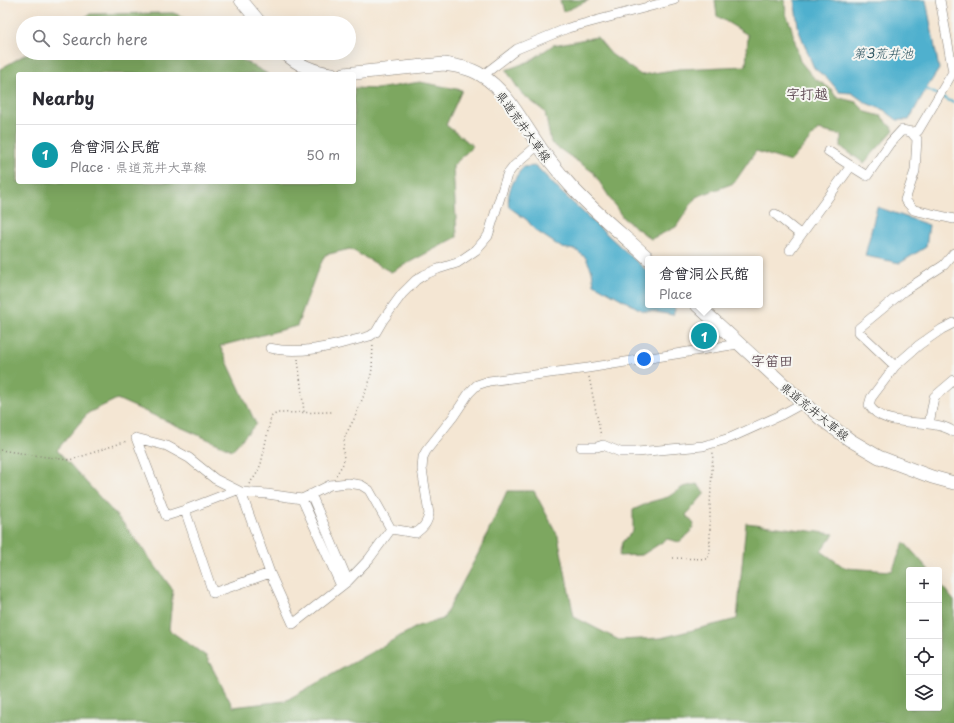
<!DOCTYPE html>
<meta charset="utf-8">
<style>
body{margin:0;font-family:"Playpen Sans","Klee One",sans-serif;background:#f2f2f3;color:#2b2b33}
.controls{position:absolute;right:12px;bottom:12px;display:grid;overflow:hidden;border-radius:4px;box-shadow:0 4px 16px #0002}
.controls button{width:36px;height:36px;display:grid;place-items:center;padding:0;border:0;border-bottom:1px solid #e1e1e2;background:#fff;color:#2b2b33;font:20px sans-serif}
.you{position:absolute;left:644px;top:359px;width:14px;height:14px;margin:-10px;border:3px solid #fff;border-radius:50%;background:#1a73e8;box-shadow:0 0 0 6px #1a73e833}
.badge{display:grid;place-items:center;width:26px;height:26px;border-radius:50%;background:#0f766e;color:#fff;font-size:13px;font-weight:700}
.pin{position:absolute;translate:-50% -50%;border:2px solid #fff;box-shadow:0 1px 4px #0006}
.popup{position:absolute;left:645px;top:256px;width:118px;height:52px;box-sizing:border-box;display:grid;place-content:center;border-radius:4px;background:#fff;filter:drop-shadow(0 1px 3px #0005);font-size:13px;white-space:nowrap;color:#7c7c81}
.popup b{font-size:15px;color:#2b2b33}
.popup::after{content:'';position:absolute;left:50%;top:100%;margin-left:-8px;border:8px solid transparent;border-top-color:#fff}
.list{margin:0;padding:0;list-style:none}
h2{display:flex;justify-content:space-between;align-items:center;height:52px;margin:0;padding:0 16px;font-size:17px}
h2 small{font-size:13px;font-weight:400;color:#7c7c81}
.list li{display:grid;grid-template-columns:26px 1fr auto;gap:12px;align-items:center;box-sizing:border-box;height:60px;padding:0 16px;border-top:1px solid #e1e1e2}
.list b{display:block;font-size:15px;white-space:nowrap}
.list p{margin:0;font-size:13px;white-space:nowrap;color:#7c7c81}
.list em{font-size:13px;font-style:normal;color:#7c7c81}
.icon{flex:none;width:22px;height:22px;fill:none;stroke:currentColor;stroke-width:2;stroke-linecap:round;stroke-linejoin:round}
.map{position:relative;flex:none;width:954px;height:723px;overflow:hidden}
.search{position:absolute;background:#fff;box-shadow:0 4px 16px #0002;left:16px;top:16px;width:340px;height:44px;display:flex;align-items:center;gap:10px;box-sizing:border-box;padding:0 14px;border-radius:22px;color:#7c7c81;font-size:15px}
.panel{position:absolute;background:#fff;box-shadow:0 4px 16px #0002;left:16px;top:72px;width:340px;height:112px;border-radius:4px}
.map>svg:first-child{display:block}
.forest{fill:#7da760;stroke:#4c623e}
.water{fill:#4fb0ce;stroke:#366675}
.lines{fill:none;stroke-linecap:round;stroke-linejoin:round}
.stream{stroke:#4fb0ce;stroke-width:2.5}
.minor-casing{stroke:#888178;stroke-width:10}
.secondary-casing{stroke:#888178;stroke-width:14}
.path{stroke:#888178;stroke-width:1.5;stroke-dasharray:1 3;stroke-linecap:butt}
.minor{stroke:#fff;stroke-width:9}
.secondary{stroke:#fff;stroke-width:13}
.labels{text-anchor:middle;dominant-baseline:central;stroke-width:4;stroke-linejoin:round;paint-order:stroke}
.street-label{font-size:12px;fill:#1c1c1c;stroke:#f6f6f2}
.water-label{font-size:13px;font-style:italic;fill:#305763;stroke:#f6f6f2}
.quarter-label{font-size:14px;font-weight:bold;fill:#5e4952;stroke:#f6f6f2}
</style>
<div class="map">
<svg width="954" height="723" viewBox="0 0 954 723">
<rect width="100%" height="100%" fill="#f6f6f2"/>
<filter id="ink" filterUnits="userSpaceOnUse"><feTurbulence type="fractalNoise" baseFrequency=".025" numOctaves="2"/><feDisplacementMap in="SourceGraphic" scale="8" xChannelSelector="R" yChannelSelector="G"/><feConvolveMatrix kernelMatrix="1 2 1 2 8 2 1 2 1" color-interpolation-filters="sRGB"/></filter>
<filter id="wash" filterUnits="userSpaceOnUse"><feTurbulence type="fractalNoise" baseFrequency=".012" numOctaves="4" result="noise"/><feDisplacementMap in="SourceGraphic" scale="16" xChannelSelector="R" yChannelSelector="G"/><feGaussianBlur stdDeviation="0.9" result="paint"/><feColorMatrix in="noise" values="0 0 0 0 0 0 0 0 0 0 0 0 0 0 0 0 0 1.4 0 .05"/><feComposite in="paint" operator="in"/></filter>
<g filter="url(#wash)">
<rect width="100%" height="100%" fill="#f4e6d3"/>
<path class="forest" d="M560 0H589L563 12Z
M715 0H785L786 14 791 26 800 61 814 78 831 89 836 97 856 102 866 112 881 116 894 130 864 163 841 147V135L818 130 790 162 756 151 734 183 696 197 676 227 651 239 623 218 593 172 551 143 545 112 521 93 506 70 530 61 553 45 597 37 611 54 641 75 679 69 746 66 748 35 717 16Z
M173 13 200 23H76L90 14Z
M28 53H231L233 55 268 74H18V182H354V88L377 89 420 82 462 90 446 125 473 146 453 166 457 237 391 272 350 249 325 255 316 274 297 326 220 346 256 424 232 450 117 399 88 413 57 450 124 524 173 590 169 630 206 656 233 707 285 701 418 626 443 619 479 552 507 491H534L558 536 574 617 619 640 661 638 737 619 746 523 834 534 821 551 845 568 892 571 904 542 929 570H909V708H939V582L954 601V723H0V69Z
M697 484 705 493 686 515 694 524 690 533 679 542 667 539 642 555 619 556 622 542 633 531V510L650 502 668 497 683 487Z"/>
<path class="water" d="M794 0H926L939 69 926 89 909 120H897L884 110 866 103 852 93 839 92 830 81 814 68 799 31Z
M536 166 560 191 648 272V305H674L675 310 673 315 651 311H643L594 284 592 271 586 258 576 250 562 248 535 230 527 220 509 207C506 192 514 179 523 167Z
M877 207 929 225 926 247 900 263 865 256Z"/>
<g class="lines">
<path class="stream" d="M926 89 954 103"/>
</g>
</g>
<g filter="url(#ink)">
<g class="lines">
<g class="minor-casing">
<path id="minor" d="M482 76 517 49 568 28 674 0
M911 132 917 139 915 171 905 200 914 210 954 219
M828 151 851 166
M775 214 801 235
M790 250 851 166 867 176 890 143 902 130 911 132 918 131 953 72 940 0
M954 323 942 329 919 345 895 366 871 398 869 405C885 431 932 416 954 432
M270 348C302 356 339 344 370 336L376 332 383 320 402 294 416 280 424 275 438 269 457 263 476 250 488 236 507 175 514 166 538 145
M895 366 859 332V328L904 291 944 265 954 253
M929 424 934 397 954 380
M136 438 166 516 185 510 213 593 270 573 293 624 348 581 369 559 391 529
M136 438 167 446 189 458 215 479 241 492 267 494 302 499 330 485 348 483 361 485 369 490 391 529
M581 447H597L603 445 620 452H637L703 446 730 438 781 415 803 403
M241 492 270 573
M311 494 348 581
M302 499 341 586
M185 510 237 490
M391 529 416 533C423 528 427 524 429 514L422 469 423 457 426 451 453 417 469 393 477 385 489 381 588 368 738 344"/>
</g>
<g class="secondary-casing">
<path id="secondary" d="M241 0 260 23
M285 53C298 65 314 72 332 74
M344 74 444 64C457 66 470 68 481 75 506 90 521 120 537 143 546 157 558 171 569 184 593 211 622 234 649 259
M697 305 820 418 850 440 879 457 932 477 954 483"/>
</g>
<path class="path" d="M298 359 304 412
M589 377 601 436
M0 450 67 460 74 459 127 441
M336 475 343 464 344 460 343 449 345 436 354 419 369 383 372 369 373 343
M249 484 256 475 261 464 271 417 277 413 332 412
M673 558 707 559 710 552V506L713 452"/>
<use href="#minor" class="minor"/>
<use href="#secondary" class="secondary"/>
</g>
</g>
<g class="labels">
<g class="street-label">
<text transform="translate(524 126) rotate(54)">県道荒井大草線</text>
<text transform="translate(815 411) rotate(39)">県道荒井大草線</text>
</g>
<g class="water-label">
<text x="883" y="52">第3荒井池</text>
</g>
<g class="quarter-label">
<text x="807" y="93">字打越</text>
<text x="772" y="360">字笛田</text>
</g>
</g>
</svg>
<div class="controls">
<button>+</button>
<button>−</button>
<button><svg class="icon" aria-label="locate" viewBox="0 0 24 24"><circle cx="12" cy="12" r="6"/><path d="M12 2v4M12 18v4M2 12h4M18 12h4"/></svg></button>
<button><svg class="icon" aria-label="layers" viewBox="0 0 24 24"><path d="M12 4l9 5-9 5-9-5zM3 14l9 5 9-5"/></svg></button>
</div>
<div class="you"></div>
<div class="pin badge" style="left:704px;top:336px;background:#0f9aa8">1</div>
<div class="popup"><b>倉曾洞公民館</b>Place</div>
<div class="search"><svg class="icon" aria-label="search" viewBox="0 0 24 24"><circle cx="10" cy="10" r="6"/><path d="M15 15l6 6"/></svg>Search here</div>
<section class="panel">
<h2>Nearby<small></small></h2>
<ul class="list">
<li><span class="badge" style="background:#0f9aa8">1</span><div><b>倉曾洞公民館</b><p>Place · 県道荒井大草線</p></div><em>50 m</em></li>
</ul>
</section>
</div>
